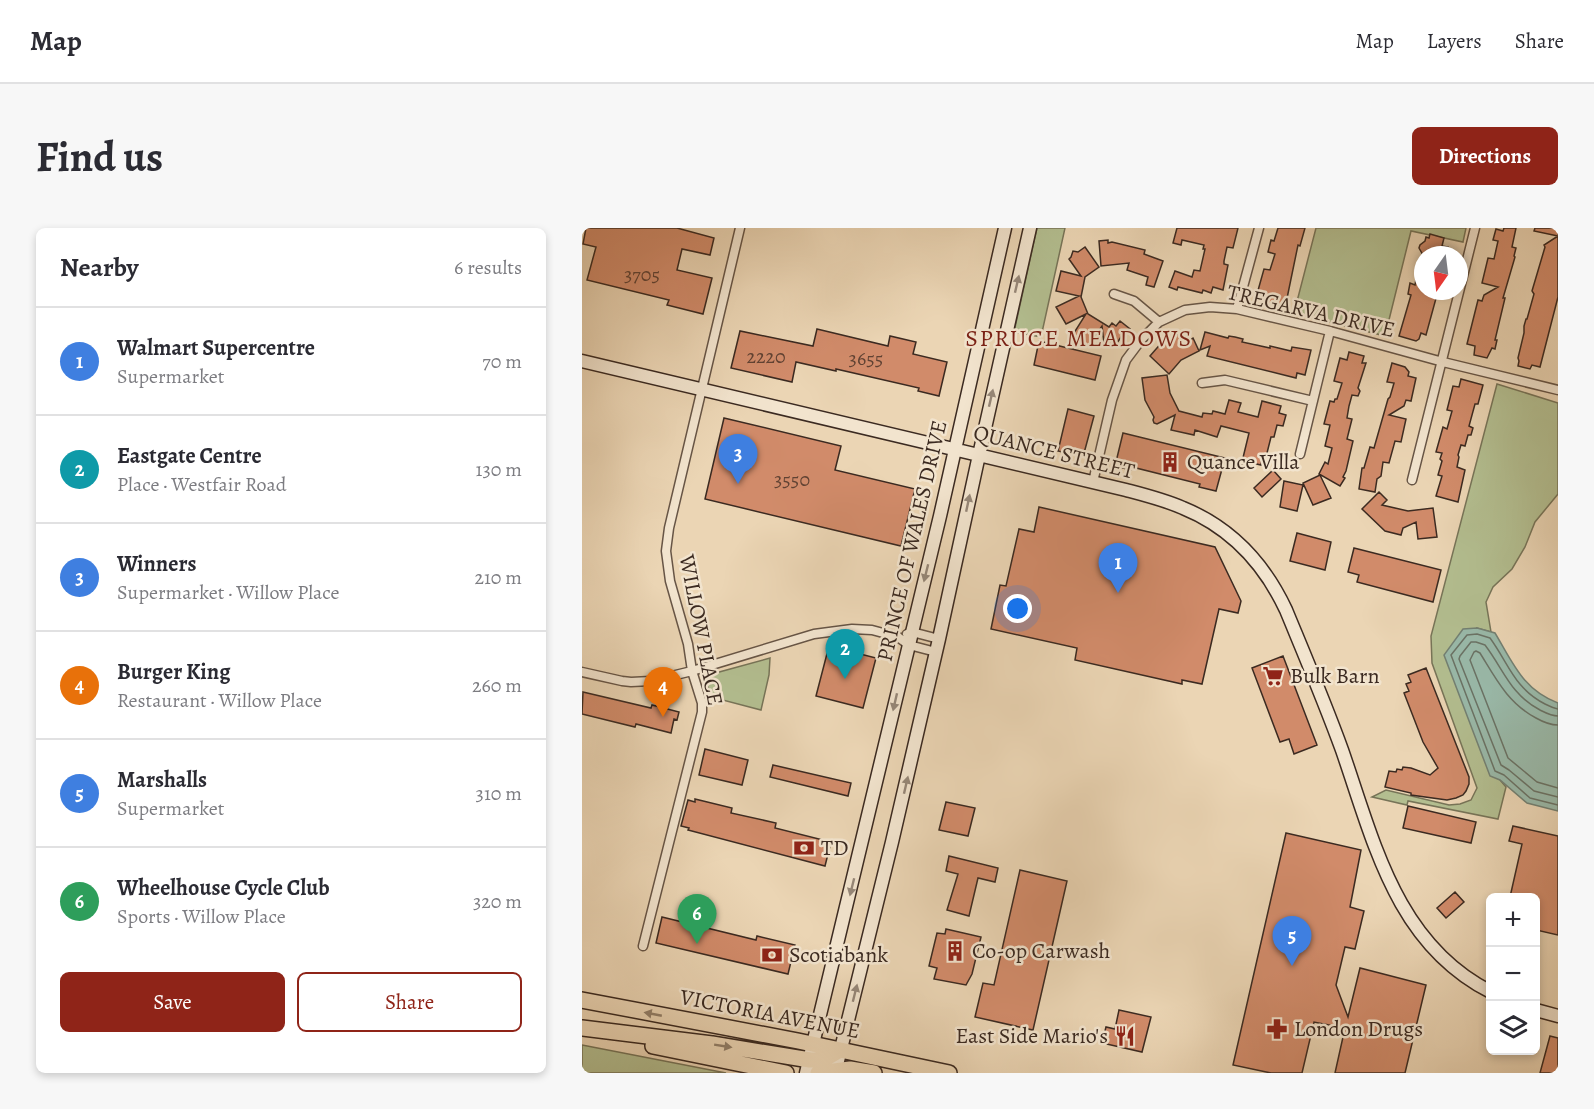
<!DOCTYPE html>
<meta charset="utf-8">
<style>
body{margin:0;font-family:Alegreya,serif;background:#f7f7f7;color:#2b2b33}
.controls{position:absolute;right:18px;bottom:18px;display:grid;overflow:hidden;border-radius:9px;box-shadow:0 3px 9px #0003}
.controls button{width:54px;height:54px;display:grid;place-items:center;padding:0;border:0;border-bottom:2px solid #e1e1e2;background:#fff;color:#2b2b33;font:30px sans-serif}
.compass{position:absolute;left:832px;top:18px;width:54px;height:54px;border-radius:50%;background:#fff;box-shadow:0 3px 9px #0003;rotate:194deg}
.you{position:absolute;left:436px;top:381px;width:21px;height:21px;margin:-15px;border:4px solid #fff;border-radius:50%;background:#1a73e8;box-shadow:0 0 0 9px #1a73e833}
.badge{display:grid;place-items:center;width:39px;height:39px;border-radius:50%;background:#8f2418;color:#fff;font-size:20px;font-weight:700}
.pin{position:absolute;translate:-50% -50px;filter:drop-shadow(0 2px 3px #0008)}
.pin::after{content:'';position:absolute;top:32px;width:21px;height:18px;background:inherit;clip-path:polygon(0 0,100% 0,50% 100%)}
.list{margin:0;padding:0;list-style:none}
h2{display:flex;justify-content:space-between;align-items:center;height:78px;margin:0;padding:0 24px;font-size:26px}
h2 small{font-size:20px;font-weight:400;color:#7c7c81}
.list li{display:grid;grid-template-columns:39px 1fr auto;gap:18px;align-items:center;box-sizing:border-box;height:108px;padding:0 24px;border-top:2px solid #e1e1e2}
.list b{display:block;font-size:22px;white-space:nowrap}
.list p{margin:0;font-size:20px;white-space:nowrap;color:#7c7c81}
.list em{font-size:20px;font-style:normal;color:#7c7c81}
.actions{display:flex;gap:12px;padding:18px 24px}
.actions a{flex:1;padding:14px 0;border:2px solid #8f2418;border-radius:9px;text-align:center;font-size:21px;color:#8f2418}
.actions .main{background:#8f2418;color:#fff}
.icon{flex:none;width:33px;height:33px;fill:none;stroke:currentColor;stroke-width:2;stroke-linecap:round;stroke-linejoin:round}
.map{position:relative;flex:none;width:976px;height:845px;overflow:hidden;border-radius:9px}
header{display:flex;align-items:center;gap:36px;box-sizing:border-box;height:84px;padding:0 30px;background:#fff;border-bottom:2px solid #e1e1e2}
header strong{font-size:28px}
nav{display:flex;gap:33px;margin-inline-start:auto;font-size:21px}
.intro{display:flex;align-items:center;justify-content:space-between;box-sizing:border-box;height:144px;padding:0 36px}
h1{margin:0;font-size:42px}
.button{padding:15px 27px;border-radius:9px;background:#8f2418;color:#fff;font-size:21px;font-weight:700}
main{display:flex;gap:36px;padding:0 36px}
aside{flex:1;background:#fff;border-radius:9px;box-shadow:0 3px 9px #0003}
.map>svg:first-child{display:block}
.green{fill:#b3be90;stroke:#777458;stroke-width:1.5}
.water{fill:#99b9a9;stroke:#738073;stroke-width:1.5}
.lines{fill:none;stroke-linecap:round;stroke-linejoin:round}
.shore{stroke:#6a7265;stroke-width:1.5}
.building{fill:#d18b6a;stroke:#3b2a21;stroke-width:1.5}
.street-casing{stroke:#675546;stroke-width:11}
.secondary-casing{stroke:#3b2a21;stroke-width:15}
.highway-casing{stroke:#3b2a21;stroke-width:18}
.street{stroke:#f2e4ce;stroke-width:8}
.secondary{stroke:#f2e4ce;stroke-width:12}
.highway{stroke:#ebd5b4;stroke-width:15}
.oneway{fill:#968778}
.oneway2{fill:#93806a}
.labels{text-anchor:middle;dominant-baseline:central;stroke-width:5;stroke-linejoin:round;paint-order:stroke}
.number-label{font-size:20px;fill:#604233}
.street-label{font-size:22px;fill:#3b2a21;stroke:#f2e4ce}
.poi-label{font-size:22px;fill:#3b2a21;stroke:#f2e4ce;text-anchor:start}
.neighbourhood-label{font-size:24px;letter-spacing:1.5px;fill:#7a1f14;stroke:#f2e4ce}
</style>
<header>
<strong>Map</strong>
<nav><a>Map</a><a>Layers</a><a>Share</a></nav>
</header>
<div class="intro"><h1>Find us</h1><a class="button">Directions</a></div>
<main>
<aside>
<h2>Nearby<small>6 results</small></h2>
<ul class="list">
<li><span class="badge" style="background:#3f7fe0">1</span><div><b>Walmart Supercentre</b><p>Supermarket</p></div><em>70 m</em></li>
<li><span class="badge" style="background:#0f9aa8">2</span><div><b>Eastgate Centre</b><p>Place · Westfair Road</p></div><em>130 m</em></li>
<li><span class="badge" style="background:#3f7fe0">3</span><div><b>Winners</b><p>Supermarket · Willow Place</p></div><em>210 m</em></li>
<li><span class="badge" style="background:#e8710a">4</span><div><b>Burger King</b><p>Restaurant · Willow Place</p></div><em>260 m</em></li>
<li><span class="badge" style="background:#3f7fe0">5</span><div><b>Marshalls</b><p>Supermarket</p></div><em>310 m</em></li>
<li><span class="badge" style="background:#2e9e5b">6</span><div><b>Wheelhouse Cycle Club</b><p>Sports · Willow Place</p></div><em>320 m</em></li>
</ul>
<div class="actions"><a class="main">Save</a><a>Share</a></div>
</aside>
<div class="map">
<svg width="976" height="845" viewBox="0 0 976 845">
<rect width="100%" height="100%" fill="#ebd5b4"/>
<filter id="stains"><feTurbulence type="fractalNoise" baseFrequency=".00333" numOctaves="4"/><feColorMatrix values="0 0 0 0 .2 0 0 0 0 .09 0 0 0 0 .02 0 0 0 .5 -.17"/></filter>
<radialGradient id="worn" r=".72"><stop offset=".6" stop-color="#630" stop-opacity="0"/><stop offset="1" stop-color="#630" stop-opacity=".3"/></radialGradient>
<path class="green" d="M455 0H483L459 109 432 104Z
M734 0H884L881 14 829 3 803 108 712 85Z
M915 156 976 175V266L953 294 943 319 930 341 911 359 904 374 909 404 895 400 918 552 924 559 916 591 826 573 825 577 790 569 804 562 867 577 878 576 889 572 895 560 850 435 849 408Z
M188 430 187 447 179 482 129 469C126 460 123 454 130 446Z
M0 817 144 845H0Z"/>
<path class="water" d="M895 400 913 405C931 435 941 462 976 475V583L945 575 918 552 908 548 862 427 881 401Z"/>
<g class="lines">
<path class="shore" d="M976 481C971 480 967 478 963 476 932 460 927 436 908 410L895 406 885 407 869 427 913 543 922 547 948 570 976 577
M976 488C969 488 964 485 958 482 928 466 922 442 903 417L894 414H889L878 428 877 431 919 537 927 542 952 563 976 569
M976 497C967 497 961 494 954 490 926 475 914 451 898 425L894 423 892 424 888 432 926 530 955 554 976 560"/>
</g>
<path class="building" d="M4 0H95L132 10 128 27 100 21 95 42 130 50 121 86 85 77 87 72 5 52 14 19 1 16Z
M595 0H656L651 20 645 19 642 33V36L646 37 641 62 631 59 629 65 621 62 620 65 596 59 595 62 587 59 593 43 610 49 612 42 618 43 623 21H621L622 17 600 12 599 17 591 15Z
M696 0H723L718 18 716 17 703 80 682 75 684 68 675 66 682 41 688 42 693 26 686 24 689 12 692 13Z
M922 0H934L930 19 934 20 932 28 933 29 921 70H923L913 112H915L913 121 910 120 905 130 892 127 893 118 885 116 896 72 900 73 902 67 916 59 900 55 906 30 912 31 916 13 911 12 914 1 921 3Z
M953 0H976V69L958 139 950 137 948 141 936 138 937 133 936 130 942 105V98L944 91H945L952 66 950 63 963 19 962 17 976 8 952 3Z
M848 6 862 10 860 18 866 19 865 27H841L837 20 838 17 843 13 844 9 847 10Z
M526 12V15L530 14 563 22 562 26 581 33 572 59 564 57 566 49 545 42 547 35 519 38 517 13Z
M503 19 517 39 503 49 499 69 506 86 527 99 530 95 534 98 538 93 548 101 541 111 539 109 533 118 531 116 525 117 522 115 520 98 506 118 490 108 504 86 484 96 474 79 497 68 474 63 479 43 499 48 487 31 489 29 491 23 496 24Z
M834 51 841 52V63H856L844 107 839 105 837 111 834 113 817 108 829 67 826 66 828 55 833 57Z
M235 101 306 118 308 108 334 114 331 126 365 134 357 168 336 163 337 160 254 141V143L214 134 210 154 149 140 158 103 231 118Z
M603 103 608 112 611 110 617 123 599 132 587 146 568 128 581 113 582 114 584 112 589 116 592 108Z
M623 104 646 110 647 108 653 109 661 111 660 114 688 120V118L709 123 710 119 729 122 723 147 715 145 714 150 625 128 628 118 618 122Z
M457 113 519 128 513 152 452 137Z
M767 124 782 128 780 135H784L776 160 778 163 776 168 770 167 767 178 765 190 770 191 765 211 771 213 764 243 761 249 763 250 758 258 737 246 743 234 746 236 750 220 743 218 748 197 742 196 748 173 752 174 753 171H755L760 155 752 153 758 130 765 132Z
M810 135 823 139 827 144 826 148 834 150 829 173 824 172 822 178 807 187 824 191 819 214 813 213 807 235 801 234 799 248 795 251 793 264 777 261 780 240H782L788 219 792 220 806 171 808 169 812 155 805 154Z
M585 147 588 165 597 183 620 189 621 185 630 186 631 183 643 186 647 172 659 175 656 184 676 189 680 173 699 178 697 185 704 187 701 198 695 197 692 209H689L684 229H680L679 237 666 234 659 238 667 205 639 198 635 209 613 202 612 207 589 202 593 187 575 196 572 195 571 192 572 189 563 172 560 150Z
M879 151 901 157 896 176H893L887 198 891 200 889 207H886L883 218 879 217 876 227 877 229 875 239 883 242 876 274 854 268 860 248 856 247 860 233 858 231 860 225 854 224 861 199 865 201 870 183 865 182 871 158 877 159Z
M486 181 512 188 501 229 476 223Z
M142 190 259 218 253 242 333 261 319 318 123 271Z
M541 205 643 230 634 263 617 259 618 256 550 239 549 242 533 238Z
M691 242 699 251 680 269 672 260Z
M738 247 749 270 731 277 721 255Z
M702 253 721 257 715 283 698 279Z
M797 264 805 272 800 277 826 283 851 280 855 309 836 311 834 294 821 300 819 307 803 303 780 281Z
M457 279 633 319 659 373 656 385 637 381 620 456 600 452V456L493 432 495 420 409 401 418 357 424 358 437 301 452 304Z
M715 305 749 314 743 342 708 333Z
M772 320 859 342 851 374 775 354 777 347 766 344Z
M247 418 294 430 281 480 234 468Z
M701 428 735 517 712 526 707 511 698 514 670 440Z
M844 440 887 549V556L884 563 881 567 874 570 865 572 829 567V565L803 559 807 543 814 544 815 541 820 542 821 539 829 540 848 547 856 540 841 514 822 465 827 463 824 456 829 454 826 447Z
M1 464 69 480 70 477 97 484 95 492 92 491 89 505 54 496 53 499 0 486Z
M123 521 166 532 160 557 117 547Z
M191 537 269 555 266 568 188 549Z
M113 571 150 580 149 585 194 595 193 600 249 614 243 638 106 602 107 600 99 598 106 572 113 574Z
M364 574 393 580 386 608 357 602Z
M826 578 894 594 889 615 821 600Z
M931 598 976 608V707L954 702V669H928L940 616 927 613Z
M704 605 779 622 768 679 782 683 773 721 763 719 754 757 766 789 778 740 844 757 823 845H753L763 800 732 794 720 845H689L651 837Z
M367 628 416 640 413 654 396 650 387 688 365 682 376 646 364 643Z
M438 642 485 653 451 802 393 789 401 755 412 757Z
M873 664 882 674 864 690 855 680Z
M80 689 174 712 175 708 213 717 206 746 74 715Z
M364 701 399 709 390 746 384 757 352 751 355 740 347 738 355 705 363 706Z
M537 782 569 789 560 824 520 815 524 799 533 801Z
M968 808 976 810V845H958Z"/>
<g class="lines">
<g class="street-casing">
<path id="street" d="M532 66 552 73 577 94
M655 81 677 0
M620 155 643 152 731 173
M718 226 748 103
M830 252 893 0
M511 254 530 172 544 132 559 112 577 94 603 82 628 79 655 81 748 103 861 134 976 162
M325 406 330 404 357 411
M0 444 40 453 49 454 69 453 110 443 232 406 270 401 290 402 316 409 327 417 354 424
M61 718 120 484V475L110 443 106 416 88 353 84 323 87 300 158 0"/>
</g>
<g class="secondary-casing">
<path id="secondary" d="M0 133 544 262C563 267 583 272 601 280 650 300 682 335 704 382 723 428 743 475 760 522 792 614 814 716 909 764
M954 782 976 788
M224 845 358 288 423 0
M253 845 310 614 357 411 397 227 448 0"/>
</g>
<g class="highway-casing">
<path id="highway" d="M0 772 216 813 367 845
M0 800 130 816 228 832H241L258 822
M71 818 204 845
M236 845 268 841 292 845"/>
</g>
<use href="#street" class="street"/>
<use href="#secondary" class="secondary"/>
<use href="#highway" class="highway"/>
</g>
<defs><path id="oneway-solid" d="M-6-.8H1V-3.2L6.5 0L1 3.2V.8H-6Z" transform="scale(1.5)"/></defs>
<g class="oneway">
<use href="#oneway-solid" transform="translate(435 56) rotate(-77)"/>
<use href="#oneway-solid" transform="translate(409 170) rotate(-77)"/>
<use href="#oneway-solid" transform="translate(386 275) rotate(-78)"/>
<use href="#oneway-solid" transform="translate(344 345) rotate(104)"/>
<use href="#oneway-solid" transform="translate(313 474) rotate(103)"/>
<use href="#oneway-solid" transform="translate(324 557) rotate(-77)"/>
<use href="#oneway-solid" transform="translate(270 659) rotate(104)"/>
<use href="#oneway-solid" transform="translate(273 765) rotate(-76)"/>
</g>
<g class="oneway2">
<use href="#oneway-solid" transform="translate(71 786) rotate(-169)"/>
<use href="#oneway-solid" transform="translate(141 818) rotate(9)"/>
</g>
<defs>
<g id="building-bare" transform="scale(1.62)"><path d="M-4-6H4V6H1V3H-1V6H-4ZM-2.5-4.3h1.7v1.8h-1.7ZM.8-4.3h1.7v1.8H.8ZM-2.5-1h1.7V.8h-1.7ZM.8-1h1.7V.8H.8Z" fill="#8f2418" stroke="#f2e4ce" stroke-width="2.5" paint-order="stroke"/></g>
<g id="supermarket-bare" transform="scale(1.62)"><path d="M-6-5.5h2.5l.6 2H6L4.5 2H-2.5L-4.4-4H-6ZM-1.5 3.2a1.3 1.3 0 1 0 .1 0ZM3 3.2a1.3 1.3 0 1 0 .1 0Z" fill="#8f2418" stroke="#f2e4ce" stroke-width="2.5" paint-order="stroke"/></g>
<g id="bank-bare" transform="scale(1.62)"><path d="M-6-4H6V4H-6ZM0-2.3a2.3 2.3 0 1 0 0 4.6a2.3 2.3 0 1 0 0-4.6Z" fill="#8f2418" stroke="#f2e4ce" stroke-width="2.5" paint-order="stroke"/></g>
<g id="pharmacy-bare" transform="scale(1.62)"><path d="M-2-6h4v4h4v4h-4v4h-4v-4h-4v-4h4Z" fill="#8f2418" stroke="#f2e4ce" stroke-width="2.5" paint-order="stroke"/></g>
<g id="restaurant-bare" transform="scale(1.62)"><path d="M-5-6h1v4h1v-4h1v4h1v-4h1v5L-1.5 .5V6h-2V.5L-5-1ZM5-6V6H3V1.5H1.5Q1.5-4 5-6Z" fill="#8f2418" stroke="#f2e4ce" stroke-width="2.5" paint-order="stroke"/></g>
</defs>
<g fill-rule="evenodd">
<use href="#building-bare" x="588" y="234"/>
<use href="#supermarket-bare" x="691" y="448"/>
<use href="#bank-bare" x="222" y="620"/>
<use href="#building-bare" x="373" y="723"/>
<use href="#bank-bare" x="190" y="727"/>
<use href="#pharmacy-bare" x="695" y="801"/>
<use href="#restaurant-bare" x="543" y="808"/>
</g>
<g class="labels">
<g class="number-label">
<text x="60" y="46">3705</text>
<text x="184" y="128">2220</text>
<text x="284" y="130">3655</text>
<text x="210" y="251">3550</text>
</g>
<g class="street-label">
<text transform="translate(729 83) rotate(13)">TREGARVA DRIVE</text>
<text transform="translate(472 224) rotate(14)">QUANCE STREET</text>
<text transform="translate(330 313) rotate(-77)">PRINCE OF WALES DRIVE</text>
<text transform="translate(119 402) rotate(79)">WILLOW PLACE</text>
<text transform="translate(188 786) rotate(11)">VICTORIA AVENUE</text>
</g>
<g class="poi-label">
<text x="605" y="234">Quance Villa</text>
<text x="708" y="448">Bulk Barn</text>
<text x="239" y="620">TD</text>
<text x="390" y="723">Co-op Carwash</text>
<text x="207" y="727">Scotiabank</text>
<text x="712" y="801">London Drugs</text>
<text x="526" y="808" text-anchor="end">East Side Mario's</text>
</g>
<g class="neighbourhood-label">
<text x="497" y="110">SPRUCE MEADOWS</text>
</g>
</g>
<rect width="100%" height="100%" filter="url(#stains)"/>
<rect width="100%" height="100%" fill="url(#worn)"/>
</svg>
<div class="controls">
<button>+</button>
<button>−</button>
<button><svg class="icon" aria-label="layers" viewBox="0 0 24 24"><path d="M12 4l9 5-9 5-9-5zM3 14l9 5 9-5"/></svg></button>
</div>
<svg class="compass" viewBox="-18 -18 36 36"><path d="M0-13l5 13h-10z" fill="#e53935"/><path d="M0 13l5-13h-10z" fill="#7c7c81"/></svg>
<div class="you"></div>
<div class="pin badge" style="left:536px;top:365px;background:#3f7fe0">1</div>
<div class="pin badge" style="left:263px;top:451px;background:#0f9aa8">2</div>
<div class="pin badge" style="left:156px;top:256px;background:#3f7fe0">3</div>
<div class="pin badge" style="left:81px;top:489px;background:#e8710a">4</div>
<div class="pin badge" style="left:710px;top:738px;background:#3f7fe0">5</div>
<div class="pin badge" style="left:115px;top:716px;background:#2e9e5b">6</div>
</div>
</main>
